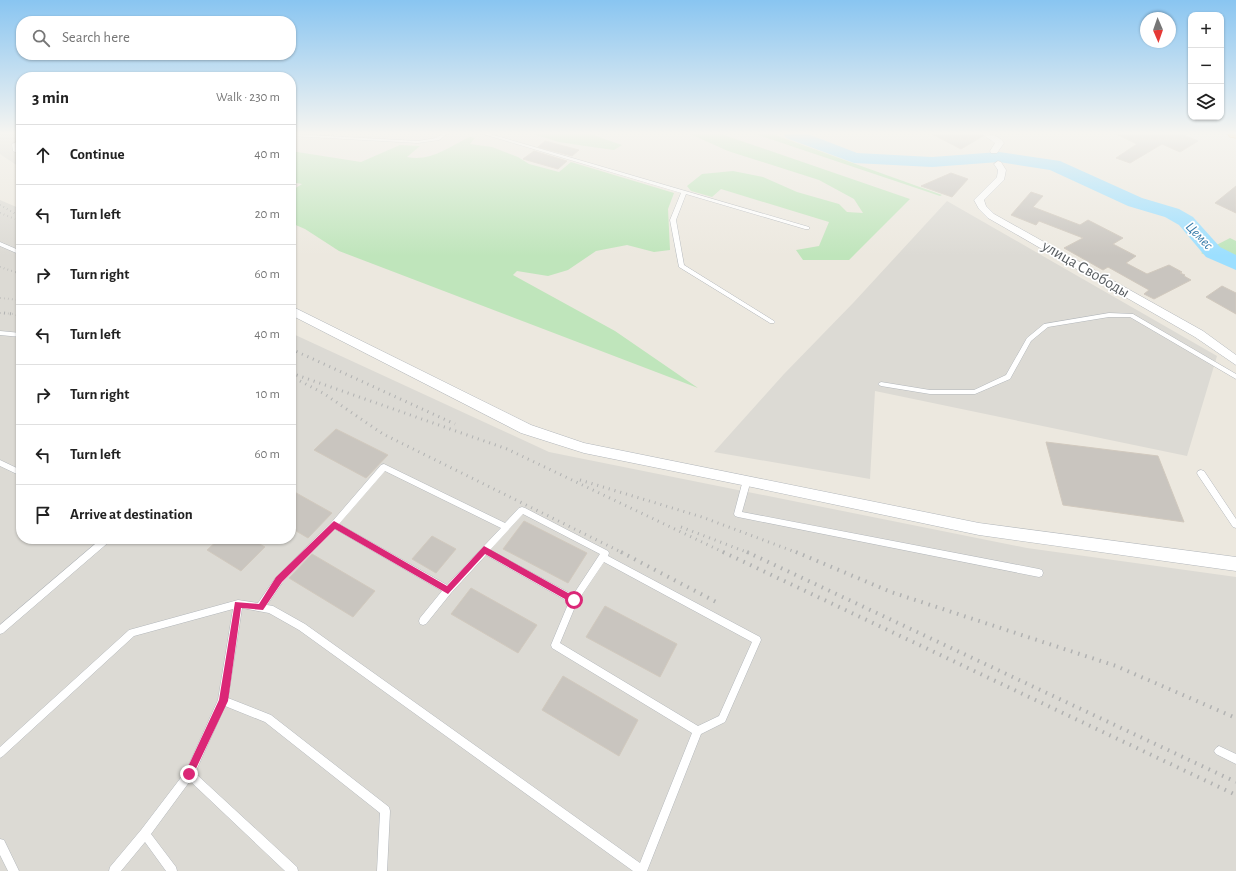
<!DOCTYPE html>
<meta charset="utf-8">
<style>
body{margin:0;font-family:"Alegreya Sans",sans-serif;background:#f6f6f6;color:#222}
.controls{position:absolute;right:12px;top:12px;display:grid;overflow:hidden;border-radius:8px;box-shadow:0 1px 3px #0004}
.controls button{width:36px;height:36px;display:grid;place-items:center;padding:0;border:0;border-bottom:1px solid #e0e0e0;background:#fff;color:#222;font:20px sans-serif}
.compass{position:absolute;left:1140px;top:12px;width:36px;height:36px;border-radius:50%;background:#fff;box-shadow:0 1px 3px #0004;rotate:178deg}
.stop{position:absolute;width:12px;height:12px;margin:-9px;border:3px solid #db2777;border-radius:50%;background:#fff}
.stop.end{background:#db2777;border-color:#fff;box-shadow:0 1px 4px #0008}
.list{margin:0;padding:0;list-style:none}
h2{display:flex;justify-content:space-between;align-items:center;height:52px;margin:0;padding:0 16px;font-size:17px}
h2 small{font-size:13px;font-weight:400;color:#767676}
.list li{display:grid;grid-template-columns:26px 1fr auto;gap:12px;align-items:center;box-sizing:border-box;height:60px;padding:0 16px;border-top:1px solid #e0e0e0}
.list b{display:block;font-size:15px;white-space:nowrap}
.list em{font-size:13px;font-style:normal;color:#767676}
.icon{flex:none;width:22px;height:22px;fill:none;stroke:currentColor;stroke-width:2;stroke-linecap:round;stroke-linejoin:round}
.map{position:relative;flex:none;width:1236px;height:871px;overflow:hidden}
.search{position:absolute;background:#fff;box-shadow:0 1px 3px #0004;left:16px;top:16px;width:280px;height:44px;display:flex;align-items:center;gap:10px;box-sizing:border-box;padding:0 14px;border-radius:16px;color:#767676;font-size:15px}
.panel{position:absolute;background:#fff;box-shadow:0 1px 3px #0004;left:16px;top:72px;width:280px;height:472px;border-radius:16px}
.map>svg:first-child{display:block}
.industrial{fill:#dcdad4}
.green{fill:#bfe5bb}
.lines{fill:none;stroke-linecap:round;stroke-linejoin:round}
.river{fill:#9cdfff;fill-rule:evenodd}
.building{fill:#c9c5bf;stroke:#d1c9be}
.lane-casing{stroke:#b3b7bb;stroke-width:1}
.street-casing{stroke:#b3b7bb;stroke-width:1}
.highway-casing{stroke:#eb8700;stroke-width:1}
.lane{fill:#fff;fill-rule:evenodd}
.street{fill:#fff;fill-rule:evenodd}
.highway{fill:#ffd184;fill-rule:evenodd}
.rail-far2{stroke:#b1b2b2;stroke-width:2;stroke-dasharray:0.5 3.5;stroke-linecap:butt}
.rail-far1{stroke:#b1b2b2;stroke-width:3;stroke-dasharray:1 5;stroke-linecap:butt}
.rail{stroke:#b1b2b2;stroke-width:4;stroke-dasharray:1.5 6;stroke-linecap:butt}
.route{fill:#db2777}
.labels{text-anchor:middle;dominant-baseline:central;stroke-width:3.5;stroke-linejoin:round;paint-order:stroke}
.far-water-label{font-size:14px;font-style:italic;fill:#377ba9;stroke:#fff}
.street-label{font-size:16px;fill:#585d61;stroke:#fff}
</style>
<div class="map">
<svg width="1236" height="871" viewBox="0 0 1236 871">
<rect width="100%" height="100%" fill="#ece8df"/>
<path class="industrial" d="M0 134H21V168L0 154Z
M0 200 21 209V539H291V333L549 452 1027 548 1236 577V871H0Z
M947 201 1217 356 1187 456 875 391 870 479 714 452 784 374 854 302Z"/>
<path class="green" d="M533 134H590L622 145 614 150 585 146 559 142Z
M690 134H721L910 199 849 260H803L796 250 819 246 829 222 721 189 712 197 691 191 687 186 702 174 733 171 763 177 797 192 839 204 847 212 863 213 854 199 819 180 728 151Z
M755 134H772L942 195 940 196Z
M469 137 475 138 470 144 492 147 518 157 529 164 559 172 571 162 674 193 668 209 670 250 654 252 627 245 596 251 568 270 548 276 517 271 513 275 615 331 698 388 339 251 305 229 291 223V191L302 184 291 182V151L361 162 400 145 420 146 407 157C430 162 449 147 469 137Z
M1230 238 1236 241V267L1201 253Z"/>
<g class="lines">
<path class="river" d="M783 134H808L857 153 932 157 999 152 1060 161 1142 198 1179 209 1193 217 1220 247 1236 255V270L1206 257 1179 225 1165 217 1128 206 1050 170 999 162 932 167 854 163 786 138Z"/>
</g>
<path class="building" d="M932 134H981L983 136 961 149Z
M1116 134H1181L1198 141 1180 152 1162 144 1130 163 1116 158 1137 144Z
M545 141 579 150 572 156 538 147Z
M534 151 567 161 558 169 523 159Z
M951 173 968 179 952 197 921 186Z
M1236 186V213L1215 203Z
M1031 192 1043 196 1033 207 1080 225 1088 220 1123 238 1113 244 1136 256 1126 263 1147 274 1169 265 1182 272 1180 273 1185 275 1184 276 1191 280 1154 299 1144 294 1149 290 1108 267 1103 270 1064 248 1083 238 1039 221 1036 225 1011 215Z
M1222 286 1236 293V314L1206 297Z
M336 429 388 455 366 478 314 450Z
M1046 442 1158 456 1184 522 1063 505Z
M291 490 332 513 308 538 291 528Z
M524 521 587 553 568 583 503 549Z
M432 536 456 549 436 573 412 559Z
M219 539H251L265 547 241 571 207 550Z
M312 554 375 591 353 617 289 578Z
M471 588 537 625 518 653 451 614Z
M605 606 677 644 660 677 586 637Z
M563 676 638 720 619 756 542 710Z"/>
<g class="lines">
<g class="lane-casing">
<path id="lane" d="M291 134 418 141 436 138 442 134H447L439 140 418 143 291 136Z
M483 134H490L809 227V229H805L686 194 676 220 684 265 774 321 775 322 774 323H770L679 267 670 220 681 193Z
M21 140V143L16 145 17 149 21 152V155L13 151 12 144Z
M0 242 21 251V255L0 246Z
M1109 313 1133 314 1236 374V379L1130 317H1109L1048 327 1031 341 1010 379 975 394H930L881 386 878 384 881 382 930 390H974L1006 375 1027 338 1044 324Z
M0 331 21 333V337L0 335Z
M0 460 21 470V476L0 466Z
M384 464 505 523 519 508 522 507 525 508 608 551 609 553 608 556 760 637 761 640 725 722 701 734 647 871H633L299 630 269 613 242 608 228 698 271 715 389 807 390 811 387 871H377L380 813 265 722 225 706 195 773 297 867 298 871H285L190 781 151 834 176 867 177 871H166L145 842 121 871H109L110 867 141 830 186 771 218 700 233 609 134 636 3 756 0 758V747L129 630 238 600 258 603 276 577 331 523 381 465ZM385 471 501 528 447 585 339 524ZM523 514 600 554 573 595 490 550ZM335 529 442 591 420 618 419 621 420 624 423 625 426 624 451 593 486 555 569 602 551 645 552 648 692 733 640 863 305 624 273 606 267 605 282 583ZM604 562 752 642 719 716 698 726 560 643 577 602Z
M1201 470 1204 471 1236 519V528L1233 527 1198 475 1197 473 1198 471Z
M747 477 750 478 751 480 742 512 1039 569 1042 570 1043 573 1042 576 1039 577 738 517 735 516 734 514 743 480 744 478Z
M101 539H111L110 541 3 633 0 634V625Z
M1219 746 1236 754V764L1216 754 1214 751 1216 748Z
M0 839 4 840 19 871H8L0 855Z"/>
</g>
<g class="street-casing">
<path id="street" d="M982 134C992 134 998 135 1004 143L997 153H991L990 151 995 143Z
M998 161 1001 162 1006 170 1004 180 984 200 986 206 994 214 1203 331 1236 355V365L1195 337 988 218 979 209 974 200 997 177 998 170 994 164Z
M291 306 531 425 584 443 979 523 1236 557V571L979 535 747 486 584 453 521 433 291 315Z"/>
</g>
<g class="highway-casing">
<path id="highway" d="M1228 134H1236V138L1230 137Z"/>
</g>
<use href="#lane" class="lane"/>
<use href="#street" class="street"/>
<use href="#highway" class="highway"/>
<path class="rail-far2" d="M0 205 21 217
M0 213 15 219
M0 267 21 274
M0 298 21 300
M0 313 14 314"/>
<path class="rail-far1" d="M4 313 21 315
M291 349 455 424
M291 373 507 449 725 553
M300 381 323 393 383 434 623 553
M580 480 702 517 798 553
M681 527 749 553"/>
<path class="rail" d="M621 552 718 603
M723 552 1236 795
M747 552 1236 782
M796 552 891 592 1116 666 1236 718"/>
</g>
<linearGradient id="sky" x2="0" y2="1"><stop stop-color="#89c5f1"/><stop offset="0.52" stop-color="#f6f5f1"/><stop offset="1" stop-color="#f6f5f1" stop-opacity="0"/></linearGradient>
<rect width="1236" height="256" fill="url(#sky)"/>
<path class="route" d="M334 521 447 586 484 546 577 598 578 600 577 603H572L485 554 448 594 335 529 282 582 263 610 241 608 228 701 192 777H186V771L219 700 235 602 259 604 276 577Z"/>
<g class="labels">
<g class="far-water-label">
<text transform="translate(1199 236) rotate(46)">Цемес</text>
</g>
<g class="street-label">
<text transform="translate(1086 269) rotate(30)">улица Свободы</text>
</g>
</g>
</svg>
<div class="controls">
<button>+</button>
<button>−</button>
<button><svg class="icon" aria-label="layers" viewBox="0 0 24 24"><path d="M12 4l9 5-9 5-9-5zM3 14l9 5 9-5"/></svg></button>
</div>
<svg class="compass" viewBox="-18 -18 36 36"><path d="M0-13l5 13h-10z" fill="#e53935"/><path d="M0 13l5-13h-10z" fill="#767676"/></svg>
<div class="stop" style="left:574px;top:600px"></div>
<div class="stop end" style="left:189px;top:774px"></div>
<div class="search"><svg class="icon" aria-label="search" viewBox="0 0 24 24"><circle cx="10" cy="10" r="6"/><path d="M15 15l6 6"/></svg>Search here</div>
<section class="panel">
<h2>3 min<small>Walk · 230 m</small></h2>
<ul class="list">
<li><svg class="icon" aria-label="ahead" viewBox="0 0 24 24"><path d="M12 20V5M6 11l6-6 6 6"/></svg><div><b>Continue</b></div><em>40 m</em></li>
<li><svg class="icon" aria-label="left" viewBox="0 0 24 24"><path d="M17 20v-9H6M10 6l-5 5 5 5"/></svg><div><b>Turn left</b></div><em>20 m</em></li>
<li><svg class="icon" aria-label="right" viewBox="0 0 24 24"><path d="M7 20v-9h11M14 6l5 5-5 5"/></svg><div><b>Turn right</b></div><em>60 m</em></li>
<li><svg class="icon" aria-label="left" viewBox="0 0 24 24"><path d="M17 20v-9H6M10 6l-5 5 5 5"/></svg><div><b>Turn left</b></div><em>40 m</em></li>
<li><svg class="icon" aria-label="right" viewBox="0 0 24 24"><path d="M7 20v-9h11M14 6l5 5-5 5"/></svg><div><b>Turn right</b></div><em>10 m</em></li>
<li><svg class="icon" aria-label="left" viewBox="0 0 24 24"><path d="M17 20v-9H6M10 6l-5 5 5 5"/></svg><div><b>Turn left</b></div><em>60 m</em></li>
<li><svg class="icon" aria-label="arrive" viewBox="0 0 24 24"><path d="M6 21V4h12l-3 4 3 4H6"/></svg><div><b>Arrive at destination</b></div></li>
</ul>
</section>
</div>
